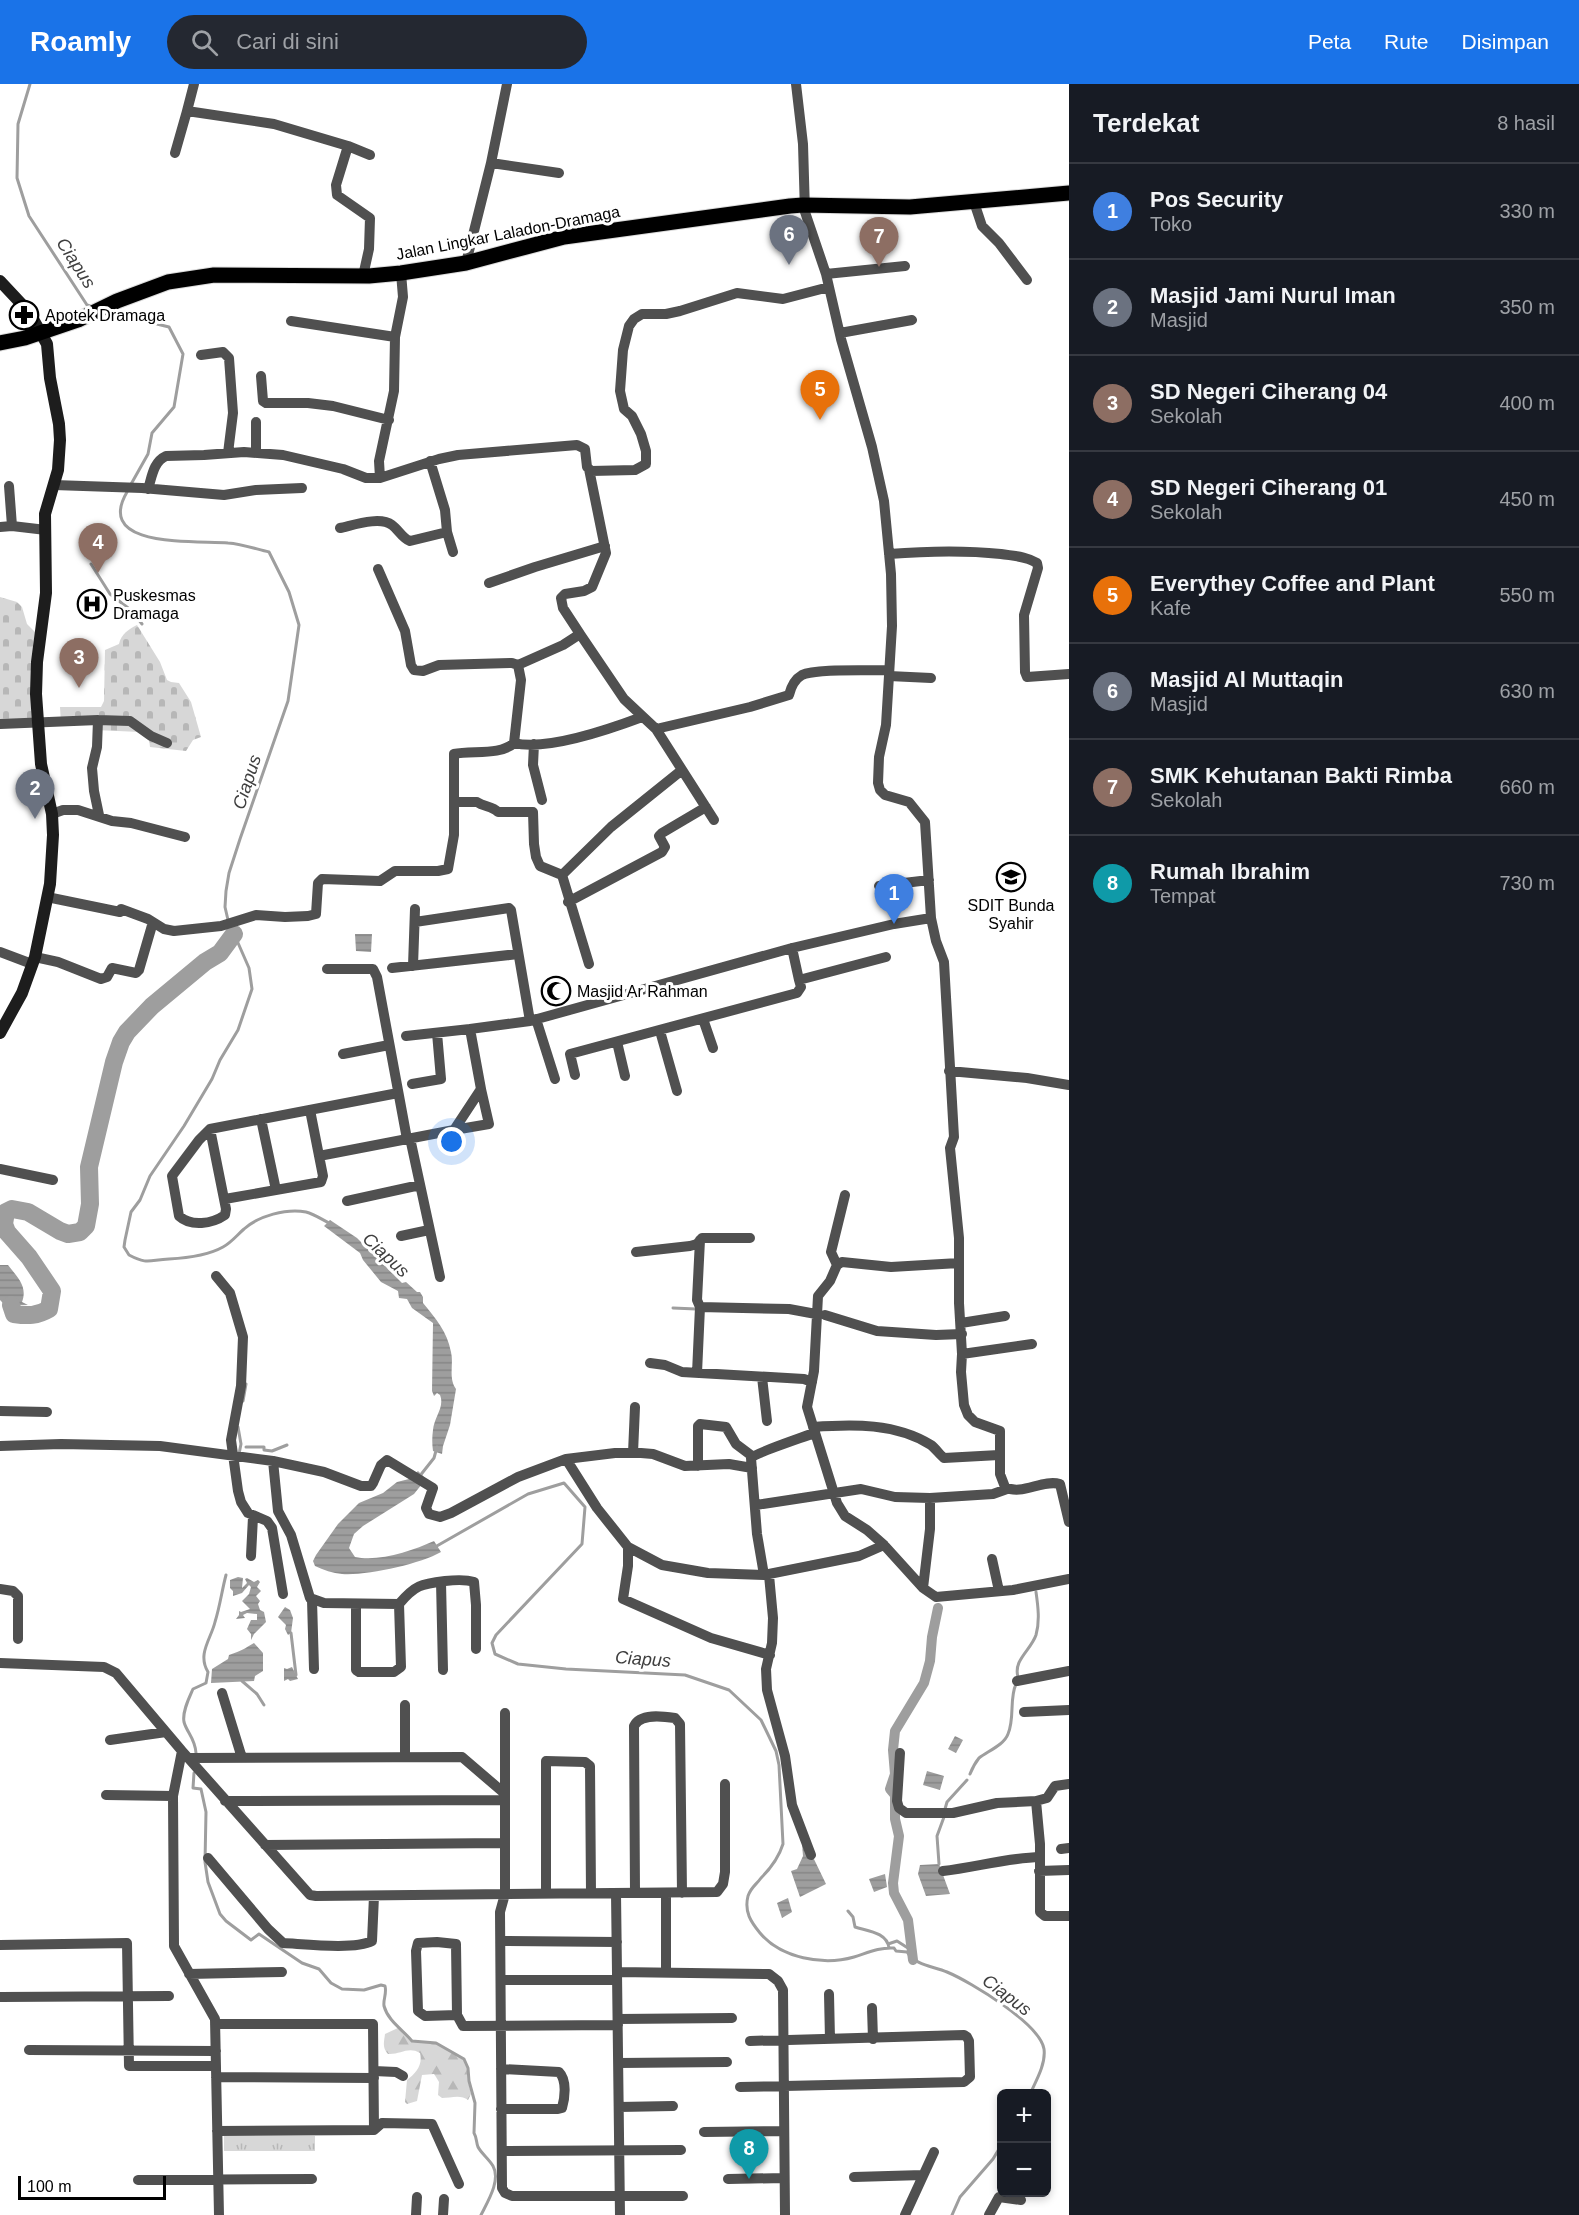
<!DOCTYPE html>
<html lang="id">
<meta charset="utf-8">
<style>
body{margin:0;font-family:Helvetica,sans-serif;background:#242831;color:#f1f3f6}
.controls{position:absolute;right:18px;bottom:18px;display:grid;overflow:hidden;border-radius:9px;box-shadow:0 3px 9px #0003}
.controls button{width:54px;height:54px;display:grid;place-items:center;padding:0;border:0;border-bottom:2px solid #363941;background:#171b24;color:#f1f3f6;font:30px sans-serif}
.scale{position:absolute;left:18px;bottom:15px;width:148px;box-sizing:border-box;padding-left:6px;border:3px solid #000;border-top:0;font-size:16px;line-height:21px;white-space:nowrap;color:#000;-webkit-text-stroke:4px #fff;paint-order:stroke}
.you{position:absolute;left:452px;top:1058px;width:21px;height:21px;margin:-15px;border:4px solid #fff;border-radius:50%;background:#1a73e8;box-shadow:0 0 0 9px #1a73e833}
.badge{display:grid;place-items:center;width:39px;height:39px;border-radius:50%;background:#1a73e8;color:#fff;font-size:20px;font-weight:700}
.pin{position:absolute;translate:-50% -50px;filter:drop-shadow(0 2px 3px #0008)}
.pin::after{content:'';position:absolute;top:32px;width:21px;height:18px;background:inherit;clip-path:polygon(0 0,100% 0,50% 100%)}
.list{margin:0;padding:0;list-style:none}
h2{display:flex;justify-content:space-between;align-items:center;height:78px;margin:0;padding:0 24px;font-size:26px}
h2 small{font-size:20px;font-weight:400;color:#9ea1a6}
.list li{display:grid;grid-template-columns:39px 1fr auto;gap:18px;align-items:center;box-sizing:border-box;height:96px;padding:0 24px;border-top:2px solid #363941}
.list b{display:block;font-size:22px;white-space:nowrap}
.list p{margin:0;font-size:20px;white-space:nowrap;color:#9ea1a6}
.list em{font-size:20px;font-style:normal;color:#9ea1a6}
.icon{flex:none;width:33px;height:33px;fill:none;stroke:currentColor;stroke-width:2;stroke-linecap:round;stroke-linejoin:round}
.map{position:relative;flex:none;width:1069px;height:2131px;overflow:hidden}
header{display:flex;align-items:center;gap:36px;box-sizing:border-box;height:84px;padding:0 30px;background:#1a73e8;color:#fff}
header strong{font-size:28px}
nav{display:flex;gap:33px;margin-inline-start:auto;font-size:21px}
.search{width:420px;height:54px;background:#242831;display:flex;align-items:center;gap:15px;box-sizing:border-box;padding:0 21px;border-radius:33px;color:#9ea1a6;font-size:22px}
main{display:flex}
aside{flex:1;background:#171b24}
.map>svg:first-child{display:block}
.grass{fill:url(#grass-tufts)}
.forest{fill:url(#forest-firs)}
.cemetery{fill:url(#cemetery-stones)}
.water{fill:url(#water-rules)}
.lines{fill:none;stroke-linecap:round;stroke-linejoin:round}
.stream{stroke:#9e9e9e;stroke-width:3}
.canal{stroke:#9e9e9e;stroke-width:10}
.river{stroke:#9e9e9e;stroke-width:18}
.primary-casing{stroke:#dbdbdb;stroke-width:17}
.street{stroke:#505050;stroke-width:10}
.secondary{stroke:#1d1d1d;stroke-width:12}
.primary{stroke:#000;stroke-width:15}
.labels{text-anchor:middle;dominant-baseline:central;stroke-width:6;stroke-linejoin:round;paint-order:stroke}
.street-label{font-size:16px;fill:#000;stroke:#fff}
.poi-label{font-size:16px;fill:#000;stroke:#fff;text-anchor:start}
.water-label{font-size:18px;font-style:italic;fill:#3f3f3f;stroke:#fff}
</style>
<header>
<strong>Roamly</strong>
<div class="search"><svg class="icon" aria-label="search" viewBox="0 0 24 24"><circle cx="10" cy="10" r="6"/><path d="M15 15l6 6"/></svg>Cari di sini</div>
<nav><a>Peta</a><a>Rute</a><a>Disimpan</a></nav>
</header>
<main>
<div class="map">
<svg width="1069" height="2131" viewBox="0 0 1069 2131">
<defs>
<pattern id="grass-tufts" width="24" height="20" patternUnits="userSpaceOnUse" patternTransform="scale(1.5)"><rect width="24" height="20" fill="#d7d7d7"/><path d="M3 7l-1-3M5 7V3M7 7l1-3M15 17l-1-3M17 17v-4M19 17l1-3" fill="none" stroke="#b7b7b7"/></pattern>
<pattern id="forest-firs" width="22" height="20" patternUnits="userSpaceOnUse" patternTransform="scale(1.5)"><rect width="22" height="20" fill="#d7d7d7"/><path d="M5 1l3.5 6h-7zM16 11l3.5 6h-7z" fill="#b7b7b7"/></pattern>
<pattern id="cemetery-stones" width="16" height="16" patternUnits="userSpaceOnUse" patternTransform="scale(1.5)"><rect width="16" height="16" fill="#d7d7d7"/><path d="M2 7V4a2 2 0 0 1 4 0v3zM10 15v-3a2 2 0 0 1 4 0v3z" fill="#b7b7b7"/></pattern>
<pattern id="water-rules" width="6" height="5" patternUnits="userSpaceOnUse" patternTransform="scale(1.5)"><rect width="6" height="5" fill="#9e9e9e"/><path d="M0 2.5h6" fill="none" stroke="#868686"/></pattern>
</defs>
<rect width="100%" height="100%" fill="#fff"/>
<path class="grass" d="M224 2052H315V2067H224Z"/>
<path class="forest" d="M400 1943 412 1957 436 1959 464 1976 468 1984V1997L471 2010 468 2016C461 2010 450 2014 442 2014L438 2011 439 1998 436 1993 434 1990 422 1991 417 2017 407 2020 405 2018 407 1996C416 1989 423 1981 420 1969 408 1962 400 1971 388 1970 382 1964 384 1958 385 1950Z"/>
<path class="cemetery" d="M0 513 17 518 22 523 27 540 39 552 31 608 32 636 0 638Z
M137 541 160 578 167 596 171 598 179 599 191 618 201 653 193 656 186 667 150 663 149 655 140 648 95 646V640H61L60 623H101L104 617 105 566 119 560C121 550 129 545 137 541Z"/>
<path class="water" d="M355 850H372L371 868 356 867Z
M330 1136 357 1154 402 1199 406 1198 417 1208H420L423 1213V1219C436 1235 447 1247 451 1268 454 1280 448 1294 456 1305L450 1341 443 1362 442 1370 433 1367C432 1360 432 1353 433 1346 434 1333 445 1323 440 1311L437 1309 434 1312 432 1307 433 1239 412 1224 407 1215 399 1214 398 1207 381 1198 363 1176 360 1169 324 1142Z
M0 1181H8C17 1193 28 1202 22 1218L28 1221H5L0 1216Z
M418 1387 426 1395 414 1410 363 1442 354 1450 349 1464 355 1473C379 1478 412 1467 434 1457L441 1468C420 1480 366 1492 342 1490 333 1489 323 1486 315 1482L313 1477 316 1471 338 1440 359 1419 383 1409 397 1398 409 1395Z
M238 1493 243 1494 242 1504 247 1499 245 1495 247 1494 254 1498 258 1496 260 1498 257 1503 261 1507 256 1512 260 1517 258 1520 260 1526 264 1528 266 1538 254 1550 251 1556V1550L247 1545 251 1536H257V1530L247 1529 243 1531 245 1534 236 1535 239 1531V1527L241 1528 250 1525 242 1517 249 1510 251 1503 249 1501 242 1509 233 1512V1507L230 1504V1496Z
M285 1523 290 1526 293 1534 291 1549 288 1551 285 1545 286 1541 278 1533Z
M254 1559 263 1569V1587L255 1592 254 1597 211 1599 212 1585 228 1575 229 1571C241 1567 244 1565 254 1559Z
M292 1583 298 1595 290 1597 288 1595 284 1597V1584L287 1585Z
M955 1652 963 1656 956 1669 948 1665Z
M927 1687 944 1692 940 1706 923 1701Z
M802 1760 812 1771 826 1800 800 1813 791 1787 797 1785 803 1772Z
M939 1780 950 1810 926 1812 918 1790 920 1781Z
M885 1790 887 1803 874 1808 869 1795Z
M788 1814 792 1828 782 1834 777 1819Z"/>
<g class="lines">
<path class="stream" d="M30 0 18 40 17 94 29 132 87 221 94 223
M108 228 169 243 183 270 174 323 152 349 148 370 130 402
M127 408C93 466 200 456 228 459 242 460 256 465 269 468L289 508 299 541 288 617 240 755 229 789 226 807 225 823 228 836 249 884 252 905 238 946 220 976 212 995 184 1042 150 1092 140 1116 131 1128 125 1156 124 1163 129 1171C148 1181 149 1176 169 1175 187 1174 207 1172 223 1163 232 1158 237 1151 244 1145 258 1132 287 1124 306 1128 314 1130 323 1136 331 1140
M91 480 110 510 132 527 142 540
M673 1224 696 1225
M243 1317 246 1300
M238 1343 241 1360 239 1370
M246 1363H264V1366L272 1367 287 1361
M419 1393 434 1374 437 1363
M435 1463 528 1410 564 1399 585 1423 582 1460 496 1551 492 1559 495 1570 518 1580 566 1585 685 1591 729 1606 761 1636 776 1667 779 1681 783 1760C779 1773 771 1784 761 1794 756 1801 751 1803 748 1812 744 1828 751 1838 760 1849 781 1874 823 1882 854 1873 867 1869 879 1863 894 1864L896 1867 907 1868C916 1882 933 1882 947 1888 971 1898 1040 1940 1044 1965 1046 1980 1036 1997 1030 2010
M291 1549 296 1591
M1018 1593C1013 1576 1031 1566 1036 1551 1040 1537 1038 1522 1036 1508
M242 1597 257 1610 264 1621
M196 1669C195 1654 187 1649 184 1638 182 1628 189 1614 193 1605L206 1599 208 1588C197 1570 211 1555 215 1538 220 1522 222 1506 226 1491
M194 1689 193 1704 201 1705 206 1728 205 1778 208 1798 220 1830 226 1837 251 1856 259 1850 302 1879 319 1885 331 1899 342 1905 364 1906 381 1901 385 1902C387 1910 383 1915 384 1922 388 1937 403 1946 412 1957L436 1959 464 1975 468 1984 469 1997 475 2019 474 2049C477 2054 476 2058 478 2063 481 2069 489 2075 493 2082 501 2096 488 2117 481 2131
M970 1690C972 1685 975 1679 979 1674 988 1667 1004 1661 1008 1650 1015 1634 1009 1615 1016 1600
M945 1725 947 1718 967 1696
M939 1780 937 1752 944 1733
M848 1827 853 1833 855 1843C867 1847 887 1848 889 1864
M888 1860 897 1857 911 1866
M952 2131 960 2113 993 2075 1002 2060"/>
<path class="canal" d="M913 1876 908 1836 894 1809 893 1799 899 1752 895 1735V1711L890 1705 895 1690 893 1666 895 1647 924 1599 930 1577 932 1553 938 1524"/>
<path class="river" d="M11 1221 14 1230C28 1232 37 1232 49 1225L52 1207 29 1173 7 1148 4 1140 6 1128 12 1125 28 1128 60 1147 68 1150 80 1148 86 1142 90 1120 89 1083 114 978 121 958 127 948 152 922 205 878 220 869 234 850"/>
<g class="primary-casing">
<path id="primary" d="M0 259 25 254 78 236 117 217 168 198 214 191 369 192 401 189 466 179 564 153 790 122 803 121 910 123 1069 109"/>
</g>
<path class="street" d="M796 0 803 60 805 128 826 190 841 255 872 363 884 417 891 490 892 542 886 641 879 673 878 699 880 706 885 711 909 718 925 738 931 834 936 857 944 878 954 1053 950 1064 959 1154V1219L962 1270 961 1288 964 1321 968 1331 975 1338 1000 1347V1390L1005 1403C1022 1412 1042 1395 1060 1400L1069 1438
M187 27 194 0
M175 69 187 27 274 40 348 62
M491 79 559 89
M974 118 982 142 999 159 1027 196
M466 179 491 79 507 0
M826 190 905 182
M363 192 369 165 370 134 337 111 336 101 348 62 370 71
M291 237 395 253 394 307 379 377 380 394
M840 249 912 236
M395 253 403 213 401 189
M201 271 223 268 229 274 233 329 228 369
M261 292 263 317 266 319H308L333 322 389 336
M256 368V338
M430 377 445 426 447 448
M54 401 142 404 224 411 256 406 302 404
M9 402 12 442
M148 405C152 393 153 378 166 372L204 371 244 368 283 371 343 385 366 394H380L439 375 458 371 577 361 585 365 587 383 591 387 635 386 646 380V367L641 350 632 332 624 325 620 307 623 266 629 242 634 235 642 230H666L680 227 737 209 783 215 829 203
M0 443 12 442 46 446
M340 444C354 441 380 432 392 441 399 446 402 454 410 457L447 448 453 468
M889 470C927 467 963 466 1001 470 1013 472 1026 472 1037 479L1038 484 1024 531 1025 588 1027 593 1069 590
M378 485 405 547 411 581 414 586 423 587 439 581 512 579 518 581 563 561 580 550 563 524 561 514 565 510 584 507 592 503 606 469 589 385
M489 499 535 483 605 462
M580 550 624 615 656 645 714 736
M518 581 521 596 514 659C547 667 610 645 642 633
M889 592 931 594
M98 636 97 663 92 684 94 707 99 731
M0 640 98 636 130 637 151 652 167 659
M656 645 750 623 789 611C791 603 795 595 802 591 816 584 870 587 888 586
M534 660 533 681 542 716
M455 718H477C484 723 492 722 498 728H533L534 760 536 773 540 782 562 791
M52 730 63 726H78L112 737 131 739 185 753
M879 802 929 796
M47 813 120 828 121 825 148 835 164 845 174 847 221 842 256 831 285 833 308 832 316 830 318 799 322 795 380 797 395 787H438L448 785 454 751V670C472 666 500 672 514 659
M568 818 662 768 665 763 659 752 662 749 706 723
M415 838 509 824 511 826 530 937
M792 864 799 896
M0 868 32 880
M35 873 58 878 101 895 107 893 112 884 136 889 139 886 153 838
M589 880 562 791 611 743 682 686
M413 882 415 825
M392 884 518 870
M327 885H373L377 893 407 1055
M536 935 555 995
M703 935 713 964
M660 947 677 1007
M406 952 470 945
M617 958 625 992
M343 970 389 961
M949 987 1027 994 1069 1001
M575 991 570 970 797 909 801 903 799 896 886 873
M412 1000 441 995 437 949
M261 1035 276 1106
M210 1045 226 1125 225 1131C212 1140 191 1143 179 1132L172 1092 199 1056 210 1045 398 1009
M454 1046 489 1040 481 1005
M410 1054 440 1193
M319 1072 454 1046 481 1005 470 945 530 937 792 864 894 840 931 834
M0 1085 53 1096
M225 1115 321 1098 323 1092 310 1026
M347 1117 420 1101
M401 1152 429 1146
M636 1168 690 1162 697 1160 702 1154H750
M959 1179 891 1183 842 1178 837 1181 830 1197 818 1212 814 1287 807 1323 837 1419 845 1432 867 1446 884 1461 923 1504 936 1513 1013 1506 1069 1495
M837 1181 831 1168 845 1111
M216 1192 230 1209 243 1253 241 1302 231 1356 238 1407 241 1418 248 1429 267 1437 272 1444 283 1510
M700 1223 789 1225 816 1230
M825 1231 877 1247 936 1251 962 1250
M961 1239 1005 1232
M962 1270 1032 1260
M650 1279 665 1281 682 1288 804 1295 812 1298
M697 1289 700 1223 697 1216 700 1156
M762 1293 767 1337
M0 1327 47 1328
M813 1343C853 1340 896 1339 931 1361 936 1365 940 1371 944 1374L999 1371
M0 1362 61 1360 160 1362 273 1377 324 1388 361 1402H371L373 1399 381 1381 387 1376 433 1404 426 1424 429 1430 440 1433 451 1429 518 1393 566 1375 615 1369H641L653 1370 685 1382 729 1380 752 1384
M633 1369 635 1323
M566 1375 597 1424 628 1463 662 1481 708 1489 764 1491 859 1472 884 1461
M273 1377 278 1427 291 1451 310 1514 324 1519 399 1520
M698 1382V1342L700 1340 726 1343 736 1360 752 1372
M756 1421 861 1405 895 1413 930 1414 993 1410 1007 1405
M628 1463V1482L623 1515 711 1554 770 1571
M251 1472 253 1433
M992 1475 999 1507
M764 1491 757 1450 751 1374C755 1369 804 1353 814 1349
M769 1491 773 1534 772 1559 766 1585 767 1606 785 1672 792 1721 811 1771
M441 1498 443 1586
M923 1504 930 1445V1414
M0 1505 13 1507 18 1512V1555
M312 1516 314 1585
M356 1520V1586L359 1588H394L401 1583 399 1520C415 1501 421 1500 445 1497 454 1496 465 1495 474 1498L476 1521V1565
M0 1579 104 1583 116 1589 182 1667 310 1811 316 1812 717 1808 723 1800 725 1788V1700
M1017 1597 1069 1587
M222 1609 242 1674
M1024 1628 1069 1626
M505 1629V1810L500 1828 502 2104 505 2109 512 2112H683
M110 1656 166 1648
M182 1667 173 1712 174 1862 215 1935 219 2131
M900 1669 897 1717 899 1724 906 1729H953L997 1719 1036 1717 1047 1714 1055 1702 1069 1700
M405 1673V1621
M188 1674 462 1673 504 1709
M106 1711 173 1712
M225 1717 504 1716
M1036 1717 1040 1760V1828L1045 1832H1069
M265 1761 505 1759
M1061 1765 1069 1764
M208 1774 268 1845 283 1859C304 1860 355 1866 372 1857L374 1812
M943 1787C976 1783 1007 1774 1040 1773
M1039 1787 1069 1786
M616 1809 620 2131
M635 1809 634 1642C640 1629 662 1632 675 1634L680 1640 682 1809
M666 1809V1888
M546 1810V1677L585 1678 590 1682 591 1809
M501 1857 617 1858
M0 1861 127 1859 129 1982H216
M617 1888 769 1890 778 1897 783 1906 785 2131
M189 1890 282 1888
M502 1896H617
M829 1910 830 1955
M1 1913 169 1912
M872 1924 873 1955
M457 1931 425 1932 418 1927 416 1867 418 1859 437 1858 456 1860 457 1931 463 1942 618 1941
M618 1935 732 1934
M215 1940H373L374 2046
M29 1966 216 1967
M619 1979 727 1978
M501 1985 559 1988C567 1996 565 2014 562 2024L558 2025H501
M374 1987 396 1988 403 1992
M216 1993 374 1994
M740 2003 964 1998 970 1993 969 1957 967 1953 964 1951 750 1957
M619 2023 673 2022
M217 2047 374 2046 382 2039 432 2040 459 2100
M704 2048 784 2047
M502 2067 681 2066
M854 2093 923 2091
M728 2095 784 2094
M138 2096 312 2095
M416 2131 417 2113
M443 2131 444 2115
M905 2131 934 2068
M989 2131 999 2113 1021 2116"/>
<path class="secondary" d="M0 197 29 228 47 260 50 294 59 340 60 356 58 386 45 430 46 509 37 578 36 610 41 680 52 730 53 751 50 800 35 873 22 909 0 949"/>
<use href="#primary" class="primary"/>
</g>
<defs>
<g id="pharmacy-ring" transform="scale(1.5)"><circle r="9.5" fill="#fff" stroke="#000" stroke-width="1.5"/><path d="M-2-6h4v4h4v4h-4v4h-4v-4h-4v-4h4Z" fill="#000"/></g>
<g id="hospital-ring" transform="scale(1.5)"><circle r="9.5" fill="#fff" stroke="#000" stroke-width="1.5"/><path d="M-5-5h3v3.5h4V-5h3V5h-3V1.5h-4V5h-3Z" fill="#000"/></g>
<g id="school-ring" transform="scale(1.5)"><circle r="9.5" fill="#fff" stroke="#000" stroke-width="1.5"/><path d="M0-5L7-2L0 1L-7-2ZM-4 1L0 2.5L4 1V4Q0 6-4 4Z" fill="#000"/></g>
<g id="mosque-ring" transform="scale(1.5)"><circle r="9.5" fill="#fff" stroke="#000" stroke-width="1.5"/><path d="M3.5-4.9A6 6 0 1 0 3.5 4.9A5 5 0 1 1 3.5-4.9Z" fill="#000"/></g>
</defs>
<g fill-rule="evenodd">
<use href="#pharmacy-ring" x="24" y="231"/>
<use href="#hospital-ring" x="92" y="520"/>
<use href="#school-ring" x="1011" y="793"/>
<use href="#mosque-ring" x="556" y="907"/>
</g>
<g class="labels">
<g class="street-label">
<text transform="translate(508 149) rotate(-11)">Jalan Lingkar Laladon-Dramaga</text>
</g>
<g class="poi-label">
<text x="45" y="231">Apotek Dramaga</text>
<text x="113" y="511">Puskesmas<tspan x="113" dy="18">Dramaga</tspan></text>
<text x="1011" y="821" text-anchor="middle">SDIT Bunda<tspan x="1011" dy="18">Syahir</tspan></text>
<text x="577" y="907">Masjid Ar Rahman</text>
</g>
<g class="water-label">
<text transform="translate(76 179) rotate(57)">Ciapus</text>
<text transform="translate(247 698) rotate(-72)">Ciapus</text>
<text transform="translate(386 1171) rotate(43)">Ciapus</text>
<text transform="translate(643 1575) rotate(4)">Ciapus</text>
<text transform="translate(1007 1911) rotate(37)">Ciapus</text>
</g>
</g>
</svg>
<div class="controls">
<button>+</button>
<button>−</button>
</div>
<div class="scale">100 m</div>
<div class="you"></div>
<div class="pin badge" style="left:894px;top:840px;background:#3f7fe0">1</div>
<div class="pin badge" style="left:35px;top:735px;background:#6b7280">2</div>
<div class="pin badge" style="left:79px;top:604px;background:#8d6e63">3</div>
<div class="pin badge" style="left:98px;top:489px;background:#8d6e63">4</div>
<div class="pin badge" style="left:820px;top:336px;background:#e8710a">5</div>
<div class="pin badge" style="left:789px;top:181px;background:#6b7280">6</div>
<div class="pin badge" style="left:879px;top:183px;background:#8d6e63">7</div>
<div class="pin badge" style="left:749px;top:2095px;background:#0f9aa8">8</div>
</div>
<aside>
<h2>Terdekat<small>8 hasil</small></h2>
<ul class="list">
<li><span class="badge" style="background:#3f7fe0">1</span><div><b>Pos Security</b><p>Toko</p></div><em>330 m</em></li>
<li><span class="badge" style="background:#6b7280">2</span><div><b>Masjid Jami Nurul Iman</b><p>Masjid</p></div><em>350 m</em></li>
<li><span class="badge" style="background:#8d6e63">3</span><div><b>SD Negeri Ciherang 04</b><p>Sekolah</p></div><em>400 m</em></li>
<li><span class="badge" style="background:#8d6e63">4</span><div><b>SD Negeri Ciherang 01</b><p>Sekolah</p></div><em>450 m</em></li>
<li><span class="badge" style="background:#e8710a">5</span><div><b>Everythey Coffee and Plant</b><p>Kafe</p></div><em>550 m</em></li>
<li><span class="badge" style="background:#6b7280">6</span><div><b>Masjid Al Muttaqin</b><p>Masjid</p></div><em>630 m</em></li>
<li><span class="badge" style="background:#8d6e63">7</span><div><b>SMK Kehutanan Bakti Rimba</b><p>Sekolah</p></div><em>660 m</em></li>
<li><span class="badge" style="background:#0f9aa8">8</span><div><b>Rumah Ibrahim</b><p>Tempat</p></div><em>730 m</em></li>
</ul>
</aside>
</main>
